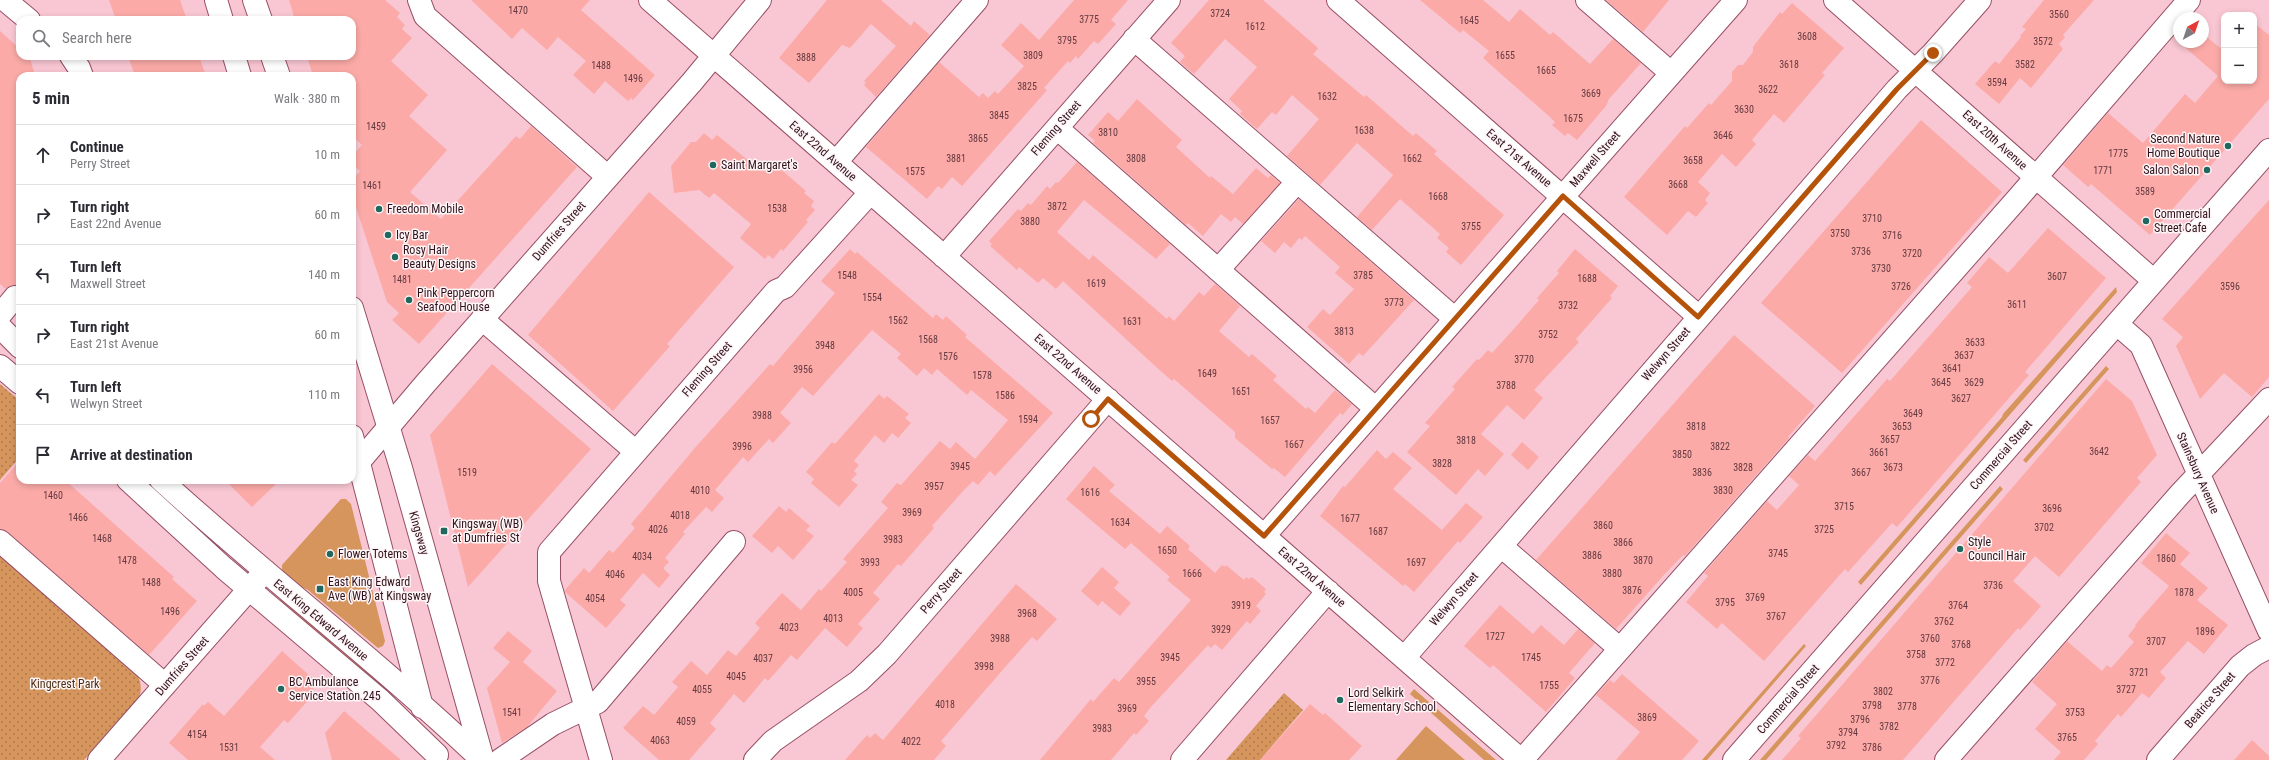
<!DOCTYPE html>
<meta charset="utf-8">
<style>
body{margin:0;font-family:"Roboto Condensed",sans-serif;background:#f7f7f7;color:#2b2b33}
.controls{position:absolute;right:12px;top:12px;display:grid;overflow:hidden;border-radius:8px;box-shadow:0 2px 6px #0003}
.controls button{width:36px;height:36px;display:grid;place-items:center;padding:0;border:0;border-bottom:1px solid #e1e1e2;background:#fff;color:#2b2b33;font:20px sans-serif}
.compass{position:absolute;left:2173px;top:12px;width:36px;height:36px;border-radius:50%;background:#fff;box-shadow:0 2px 6px #0003;rotate:40deg}
.stop{position:absolute;width:12px;height:12px;margin:-9px;border:3px solid #b45309;border-radius:50%;background:#fff}
.stop.end{background:#b45309;border-color:#fff;box-shadow:0 1px 4px #0008}
.list{margin:0;padding:0;list-style:none}
h2{display:flex;justify-content:space-between;align-items:center;height:52px;margin:0;padding:0 16px;font-size:17px}
h2 small{font-size:13px;font-weight:400;color:#7c7c81}
.list li{display:grid;grid-template-columns:26px 1fr auto;gap:12px;align-items:center;box-sizing:border-box;height:60px;padding:0 16px;border-top:1px solid #e1e1e2}
.list b{display:block;font-size:15px;white-space:nowrap}
.list p{margin:0;font-size:13px;white-space:nowrap;color:#7c7c81}
.list em{font-size:13px;font-style:normal;color:#7c7c81}
.icon{flex:none;width:22px;height:22px;fill:none;stroke:currentColor;stroke-width:2;stroke-linecap:round;stroke-linejoin:round}
.map{position:relative;flex:none;width:2269px;height:760px;overflow:hidden}
.search{position:absolute;background:#fff;box-shadow:0 2px 6px #0003;left:16px;top:16px;width:340px;height:44px;display:flex;align-items:center;gap:10px;box-sizing:border-box;padding:0 14px;border-radius:12px;color:#7c7c81;font-size:15px}
.panel{position:absolute;background:#fff;box-shadow:0 2px 6px #0003;left:16px;top:72px;width:340px;height:412px;border-radius:12px}
.map>svg:first-child{display:block}
.green{fill:#d6955c}
.park{fill:url(#park-dots)}
.building{fill:#fbaaa7}
.lines{fill:none;stroke-linecap:round;stroke-linejoin:round}
.minor-casing{stroke:#974f65;stroke-width:24}
.major-casing{stroke:#974f65;stroke-width:24}
.minor{stroke:#fff;stroke-width:22}
.major{stroke:#fff;stroke-width:22}
.route{stroke:#b45309;stroke-width:5}
.poi-dot{fill:#20685e;stroke:#fef5f7;stroke-width:1.5}
.labels{text-anchor:middle;dominant-baseline:central;stroke-width:3;stroke-linejoin:round;paint-order:stroke}
.number-label{font-size:10px;fill:#63383f}
.street-label{font-size:12px;fill:#30121c;stroke:#fef5f7}
.poi-label{font-size:12px;fill:#30121c;stroke:#fef5f7;text-anchor:start}
.park-label{font-size:12px;fill:#503115;stroke:#fef5f7}
</style>
<div class="map">
<svg width="2269" height="760" viewBox="0 0 2269 760">
<defs>
<pattern id="park-dots" width="8" height="8" patternUnits="userSpaceOnUse"><rect width="8" height="8" fill="#d6955c"/><path d="M2 2h.1M6 6h.1" fill="none" stroke="#ae784b" stroke-width="1.8" stroke-linecap="round"/></pattern>
</defs>
<rect width="100%" height="100%" fill="#f9c7d3"/>
<path class="green" d="M2116 287 2117 292 1861 585 1858 582 2002 417 2003 414Z
M2106 366 2109 369 2026 463 2023 460Z
M2000 486 2003 489 1766 760H1760Z
M341 499H346L351 504 385 641 383 646 378 648 308 590 290 581 282 570V565Z
M281 599 287 602 382 684 384 690 279 601Z
M1804 644 1806 646 1707 760H1702Z
M1414 689 1496 760H1484L1410 694Z
M1426 726 1465 760H1396Z"/>
<path class="park" d="M0 384 20 401V457L0 480Z
M0 541 135 670C140 680 143 687 139 698L84 760H0Z
M1284 693 1303 710 1260 760H1226Z"/>
<path class="building" d="M109 0H180L187 20H116Z
M289 0H385L400 13 397 17 405 25 402 29 412 38 391 61 428 95 409 116 447 150 410 192 441 219 516 136 520 139 531 126 577 167 419 344 392 320 399 313 387 302 352 195V180L360 171 352 164V156L362 145 352 136V76H313L307 56H352V20H295Z
M471 0H590L581 10 655 75 633 100 631 98 628 101 605 81 594 94 573 75 586 61 558 37 547 50 522 28 512 39Z
M827 0H881L911 26 914 21 930 35 876 97 864 85 866 83 864 81 896 46 871 24 850 48 842 45 809 83 779 58Z
M1074 0H1128L1111 20 1116 24 1098 44 1094 41 1078 59 1076 56 1070 63 1068 61 1044 88 1047 90 1041 97 962 186 952 177 942 189 938 186 927 199 866 147 939 62 979 97 983 93 988 98 995 91 998 94 1024 66 1001 45 1021 23 1039 40Z
M1209 0H1263L1317 47 1318 49 1313 54 1364 97 1366 95 1413 136 1416 133 1437 151 1434 154 1504 215 1461 265 1446 252 1449 248 1437 238 1440 234 1400 199 1372 230 1357 217 1393 175 1357 143 1320 185 1287 156 1319 119 1292 95 1276 115 1272 112 1257 129 1240 114 1242 111 1229 99 1257 67 1225 39 1194 74 1180 62 1185 56 1171 43Z
M1420 0H1483L1509 22 1520 9 1550 35 1553 32 1590 64 1613 39 1641 63 1609 99 1606 106 1577 140 1568 133 1565 136 1552 125 1555 122 1551 118 1483 58 1489 51 1463 30 1460 33Z
M1606 0H1669L1643 32Z
M2044 0H2094L2063 35 2065 37 2059 44 2063 49 2031 88 2020 78 1999 104 1975 84 1995 61 1999 64 2021 37 2020 36 2026 29 2022 27Z
M1792 3 1844 48 1822 73 1825 75 1784 123 1774 114 1752 140 1756 144 1736 167 1722 154 1698 182 1710 193 1705 200 1708 203 1696 217 1688 211 1667 235 1624 197 1685 126 1687 128 1709 103 1711 105 1732 81V72L1738 65H1743L1753 52V47L1780 12 1782 14Z
M2254 23 2269 35V99L2150 235 2091 184 2088 187 2063 165 2108 113 2143 143 2185 94 2195 103 2218 76 2173 37 2179 31V42H2203V34L2224 51V81H2254Z
M0 31 20 49V56L30 58 35 76H20V286L11 285 6 289 0 284Z
M128 56H199L206 76H135Z
M1137 99 1182 140 1176 147 1210 178 1211 176 1233 194 1256 168 1268 178 1271 175 1280 183 1243 224 1235 217 1231 222 1221 214 1203 236 1188 223 1186 225 1093 143 1095 141 1088 135 1108 112 1118 121Z
M1921 120 2002 192 1842 373 1761 303Z
M704 133 712 140 717 135 754 165 758 161 763 165 767 160 775 168 777 166 806 191 804 193 814 201 811 206 815 210 806 220 808 222 783 251 781 249 773 259 768 255 765 259 740 238 751 224 714 193 709 198 699 190 674 193 671 166 691 142H696Z
M1077 162 1170 244 1156 259 1084 200 1057 232 1089 260 1093 255 1167 319 1169 316 1174 321 1199 292 1204 296 1215 284 1240 306 1219 331 1249 357 1252 354 1277 376 1273 380 1306 409 1308 407 1315 413 1335 390 1352 404 1343 415 1340 413 1285 477 1274 468 1272 469 1235 438V432L1174 379 1172 381 1154 365 1063 281 1056 289 1043 278 1038 283 1019 267 1017 270 990 246 992 244 989 241 1018 209 1021 211 1028 203 1031 205 1047 186 1050 189 1056 182 1058 183Z
M649 192 734 267 667 344 670 346 613 411 528 335Z
M1299 199 1414 300 1363 356 1359 353 1349 364 1307 327 1323 309 1330 315 1354 289 1335 273 1340 267 1305 236 1302 240 1299 238 1291 248 1284 242 1275 253 1261 241Z
M2269 200V377L2252 397 2224 373 2200 399 2176 346 2183 337 2162 319Z
M2048 228 2106 278 2025 372 2029 375 1897 527 1892 523 1848 572 1845 569 1764 661 1722 623 1717 629 1686 602 1708 576 1704 573 1767 501 1777 510 1799 485 1789 476 1808 455 1815 461 1887 379 1890 381 1972 287 1967 283 1989 257 2008 273Z
M850 249 855 254 857 252 933 318 936 314 943 320 946 316 967 335 965 337 1053 413 995 476 990 471 978 485 973 481 964 490 932 526 934 528 901 566 898 564 873 593 880 599 858 624 863 628 847 647 825 628 797 660 791 655 768 681 765 678 744 703 734 694 710 723 716 729 689 760H659L623 728 643 706 654 715 678 687 672 682 691 661 707 675 728 650 736 656 760 628 755 623 782 593 801 610 819 589 821 591 847 562 843 559 888 508 881 502 897 483 901 485 940 441 950 449 956 442 975 459 1008 420 971 390 967 395 937 369 932 375 924 368 917 376 897 358 901 354 872 330 813 396 802 387 780 413 791 423 773 443 769 439 748 462 743 457 721 483 715 490 724 498 712 512 706 507 683 532 685 534 665 558 669 562 663 568 670 575 659 588 643 573 620 600 626 605 606 628 565 592V590L584 568 589 573 609 550 613 553 635 528 631 524 694 449 770 364 773 366 835 293 821 281Z
M1575 249 1618 286 1610 296 1612 298 1576 339 1579 342 1534 390 1543 398 1524 420 1507 405 1481 434 1504 454 1485 476 1478 469 1456 495 1407 452 1430 426 1425 423 1455 389 1452 387 1477 359 1479 360 1488 350 1492 353 1512 331 1539 300 1537 298 1559 273 1557 271Z
M1734 335 1815 406 1788 437 1789 438 1685 556 1683 555 1662 577 1616 629 1536 560Z
M492 364 591 449 468 587 430 435Z
M2106 379 2132 401 2157 455 2137 478 2141 482 2059 577 2035 556 2013 581 2041 606 2020 630 2018 628 1903 760H1782L1801 738 1798 736Z
M879 394 884 399 887 396 909 414 905 418 911 423 898 438 892 433 884 443 875 435 854 461 859 465 854 471 857 474 851 480 858 485 839 507 811 483 814 479 806 472 832 442 835 444Z
M1522 442 1539 457 1528 470 1511 455Z
M1377 450 1386 459 1393 452 1412 468 1393 489 1442 530 1466 503 1483 517 1460 543 1458 541 1414 592 1405 584 1403 586 1320 516 1343 486 1345 487Z
M20 460V480H65L174 577 172 579 197 601 149 655 8 532 0 529V483Z
M1094 466 1115 485 1109 491 1160 534 1167 526 1190 546 1188 549 1215 573 1222 565 1225 567 1226 565 1244 580 1246 577 1249 579 1252 577 1266 589 1264 592 1266 594 1256 606 1261 611 1250 624 1247 621 1222 650 1215 644 1211 648 1208 645 1150 708 1144 716 1149 721 1136 735 1134 733 1111 760H1040L1091 699 1093 702 1114 678 1119 682 1191 600 1167 580 1170 577 1131 543 1125 549 1066 499Z
M225 480H280L252 507Z
M779 506 786 512 789 508 810 526 806 530 814 536 793 560 778 546 772 553 752 536Z
M2166 533 2190 553 2180 564 2208 588 2197 600 2228 625 2204 654 2188 641 2160 672 2166 678 2149 698 2142 693 2121 717 2118 714 2095 741 2098 744 2084 760H2054L2061 752 2035 729 2057 704 2032 682 2067 641 2102 671 2107 665 2111 668 2134 642 2128 636 2136 626 2135 625 2169 586 2141 563Z
M1102 567 1119 582 1114 588 1131 603 1120 616 1102 601 1098 606 1081 591Z
M1016 584 1057 619 1037 641 1032 637 1007 665 941 741 946 746 934 760H845L867 735 870 738 875 733 883 740Z
M1500 605 1533 634 1541 625 1564 645 1578 629 1595 643 1569 673 1575 678 1546 712 1493 665 1490 668 1464 646Z
M508 631 532 651 523 662 557 691 527 727 502 743 487 688 510 662 493 648Z
M282 651 318 683 309 694 312 696 288 723 284 720 260 747 275 760H188L169 743 203 704 204 706 208 702 224 716Z
M1622 674 1699 741 1682 760H1616L1640 732 1596 695 1610 680 1614 683Z
M1310 704 1323 715 1325 713 1362 746 1349 760H1260Z
M344 711 401 760H332L325 733Z
M2252 740 2269 756V760H2234Z"/>
<g class="lines">
<g class="minor-casing">
<path id="minor" d="M5 0 29 20
M419 0 425 16 608 177
M650 0 1521 760
M1338 0 1699 317
M1587 0 1671 73
M1835 0 2154 281
M1134 39 1454 318
M71 56 79 68 82 76
M1057 128 1375 408
M836 162 977 0
M944 257 1169 0
M1218 270 1297 182
M0 315 15 297
M482 319 635 451
M2117 324 2141 345 2269 631
M359 462 425 384 692 82 760 0
M1264 536 1736 0
M0 541 165 685
M1501 546 1619 648
M1404 658 1897 89 1933 53 1980 0
M99 760 265 571
M500 760 553 724 598 702 734 542
M601 760 549 581V552L776 291 785 287 870 193
M755 760 773 741 859 681 887 654 1108 399
M1182 760 1328 591
M1522 760 2018 198 2189 0
M1734 760 2269 150
M1946 760 2180 494 2269 399
M2158 760 2240 666 2254 655 2269 647"/>
</g>
<g class="major-casing">
<path id="major" d="M216 0 222 20
M254 0 261 20
M234 56 240 76
M272 56 279 76
M352 308 401 468 483 760
M0 327 20 347
M0 366 20 383
M352 436 422 707
M128 480 224 568 380 700 437 755
M161 480C266 576 379 662 482 760"/>
</g>
<use href="#minor" class="minor"/>
<use href="#major" class="major"/>
</g>
<g class="lines">
<path class="route" d="M1091 419 1108 399 1264 536 1563 196 1698 317 1897 89 1933 53"/>
</g>
<g class="poi-dot">
<circle cx="2228" cy="146" r="4"/>
<circle cx="713" cy="165" r="4"/>
<circle cx="2207" cy="170" r="4"/>
<circle cx="379" cy="209" r="4"/>
<circle cx="2146" cy="221" r="4"/>
<circle cx="388" cy="235" r="4"/>
<circle cx="395" cy="257" r="4"/>
<circle cx="409" cy="300" r="4"/>
<rect x="440" y="527" width="8" height="8" rx="2"/>
<circle cx="1960" cy="549" r="4"/>
<circle cx="330" cy="554" r="4"/>
<rect x="316" y="585" width="8" height="8" rx="2"/>
<circle cx="281" cy="689" r="4"/>
<circle cx="1340" cy="700" r="4"/>
</g>
<g class="labels">
<g class="number-label">
<text x="518" y="10">1470</text>
<text x="1220" y="13">3724</text>
<text x="2059" y="14">3560</text>
<text x="1089" y="19">3775</text>
<text x="1469" y="20">1645</text>
<text x="1255" y="26">1612</text>
<text x="1807" y="36">3608</text>
<text x="1067" y="40">3795</text>
<text x="2043" y="41">3572</text>
<text x="1033" y="55">3809</text>
<text x="1505" y="55">1655</text>
<text x="806" y="57">3888</text>
<text x="1789" y="64">3618</text>
<text x="2025" y="64">3582</text>
<text x="601" y="65">1488</text>
<text x="1546" y="70">1665</text>
<text x="633" y="78">1496</text>
<text x="1997" y="82">3594</text>
<text x="1027" y="86">3825</text>
<text x="1768" y="89">3622</text>
<text x="1591" y="93">3669</text>
<text x="1327" y="96">1632</text>
<text x="1744" y="109">3630</text>
<text x="999" y="115">3845</text>
<text x="1573" y="118">1675</text>
<text x="376" y="126">1459</text>
<text x="1364" y="130">1638</text>
<text x="1108" y="132">3810</text>
<text x="1723" y="135">3646</text>
<text x="978" y="138">3865</text>
<text x="2118" y="153">1775</text>
<text x="956" y="158">3881</text>
<text x="1136" y="158">3808</text>
<text x="1412" y="158">1662</text>
<text x="1693" y="160">3658</text>
<text x="2103" y="170">1771</text>
<text x="915" y="171">1575</text>
<text x="1678" y="184">3668</text>
<text x="372" y="185">1461</text>
<text x="2145" y="191">3589</text>
<text x="1438" y="196">1668</text>
<text x="1057" y="206">3872</text>
<text x="777" y="208">1538</text>
<text x="1872" y="218">3710</text>
<text x="1030" y="221">3880</text>
<text x="1471" y="226">3755</text>
<text x="1840" y="233">3750</text>
<text x="1892" y="235">3716</text>
<text x="1861" y="251">3736</text>
<text x="1912" y="253">3720</text>
<text x="1881" y="268">3730</text>
<text x="847" y="275">1548</text>
<text x="1363" y="275">3785</text>
<text x="2057" y="276">3607</text>
<text x="1587" y="278">1688</text>
<text x="402" y="279">1481</text>
<text x="1096" y="283">1619</text>
<text x="1901" y="286">3726</text>
<text x="2230" y="286">3596</text>
<text x="872" y="297">1554</text>
<text x="1394" y="302">3773</text>
<text x="2017" y="304">3611</text>
<text x="1568" y="305">3732</text>
<text x="898" y="320">1562</text>
<text x="1132" y="321">1631</text>
<text x="1344" y="331">3813</text>
<text x="1548" y="334">3752</text>
<text x="928" y="339">1568</text>
<text x="1975" y="342">3633</text>
<text x="825" y="345">3948</text>
<text x="1964" y="355">3637</text>
<text x="948" y="356">1576</text>
<text x="1524" y="359">3770</text>
<text x="1952" y="368">3641</text>
<text x="803" y="369">3956</text>
<text x="1207" y="373">1649</text>
<text x="982" y="375">1578</text>
<text x="1941" y="382">3645</text>
<text x="1974" y="382">3629</text>
<text x="1506" y="385">3788</text>
<text x="1241" y="391">1651</text>
<text x="1005" y="395">1586</text>
<text x="1961" y="398">3627</text>
<text x="1913" y="413">3649</text>
<text x="762" y="415">3988</text>
<text x="1028" y="419">1594</text>
<text x="1270" y="420">1657</text>
<text x="1696" y="426">3818</text>
<text x="1902" y="426">3653</text>
<text x="1890" y="439">3657</text>
<text x="1466" y="440">3818</text>
<text x="1294" y="444">1667</text>
<text x="742" y="446">3996</text>
<text x="1720" y="446">3822</text>
<text x="2099" y="451">3642</text>
<text x="1879" y="452">3661</text>
<text x="1682" y="454">3850</text>
<text x="1442" y="463">3828</text>
<text x="960" y="466">3945</text>
<text x="1743" y="467">3828</text>
<text x="1893" y="467">3673</text>
<text x="467" y="472">1519</text>
<text x="1702" y="472">3836</text>
<text x="1861" y="472">3667</text>
<text x="934" y="486">3957</text>
<text x="700" y="490">4010</text>
<text x="1723" y="490">3830</text>
<text x="1090" y="492">1616</text>
<text x="53" y="495">1460</text>
<text x="1844" y="506">3715</text>
<text x="2052" y="508">3696</text>
<text x="912" y="512">3969</text>
<text x="680" y="515">4018</text>
<text x="78" y="517">1466</text>
<text x="1350" y="518">1677</text>
<text x="1120" y="522">1634</text>
<text x="1603" y="525">3860</text>
<text x="2044" y="527">3702</text>
<text x="658" y="529">4026</text>
<text x="1824" y="529">3725</text>
<text x="1378" y="531">1687</text>
<text x="102" y="538">1468</text>
<text x="893" y="539">3983</text>
<text x="1623" y="542">3866</text>
<text x="1167" y="550">1650</text>
<text x="1778" y="553">3745</text>
<text x="1592" y="555">3886</text>
<text x="642" y="556">4034</text>
<text x="2166" y="558">1860</text>
<text x="127" y="560">1478</text>
<text x="1643" y="560">3870</text>
<text x="870" y="562">3993</text>
<text x="1416" y="562">1697</text>
<text x="1192" y="573">1666</text>
<text x="1612" y="573">3880</text>
<text x="615" y="574">4046</text>
<text x="151" y="582">1488</text>
<text x="1993" y="585">3736</text>
<text x="1632" y="590">3876</text>
<text x="853" y="592">4005</text>
<text x="2184" y="592">1878</text>
<text x="1755" y="597">3769</text>
<text x="595" y="598">4054</text>
<text x="1725" y="602">3795</text>
<text x="1241" y="605">3919</text>
<text x="1958" y="605">3764</text>
<text x="170" y="611">1496</text>
<text x="1027" y="613">3968</text>
<text x="1776" y="616">3767</text>
<text x="833" y="618">4013</text>
<text x="1944" y="621">3762</text>
<text x="789" y="627">4023</text>
<text x="1221" y="629">3929</text>
<text x="2205" y="631">1896</text>
<text x="1495" y="636">1727</text>
<text x="1000" y="638">3988</text>
<text x="1930" y="638">3760</text>
<text x="2156" y="641">3707</text>
<text x="1961" y="644">3768</text>
<text x="1916" y="654">3758</text>
<text x="1170" y="657">3945</text>
<text x="1531" y="657">1745</text>
<text x="763" y="658">4037</text>
<text x="1945" y="662">3772</text>
<text x="984" y="666">3998</text>
<text x="2139" y="672">3721</text>
<text x="736" y="676">4045</text>
<text x="1930" y="680">3776</text>
<text x="1146" y="681">3955</text>
<text x="1549" y="685">1755</text>
<text x="702" y="689">4055</text>
<text x="2126" y="689">3727</text>
<text x="1883" y="691">3802</text>
<text x="945" y="704">4018</text>
<text x="1872" y="705">3798</text>
<text x="1907" y="706">3778</text>
<text x="1127" y="708">3969</text>
<text x="512" y="712">1541</text>
<text x="2075" y="712">3753</text>
<text x="1647" y="717">3869</text>
<text x="1860" y="719">3796</text>
<text x="686" y="721">4059</text>
<text x="1889" y="726">3782</text>
<text x="1102" y="728">3983</text>
<text x="1848" y="732">3794</text>
<text x="197" y="734">4154</text>
<text x="2067" y="737">3765</text>
<text x="660" y="740">4063</text>
<text x="911" y="741">4022</text>
<text x="1836" y="745">3792</text>
<text x="229" y="747">1531</text>
<text x="1872" y="747">3786</text>
</g>
<g class="street-label">
<text transform="translate(1056 128) rotate(-49)">Fleming Street</text>
<text transform="translate(1995 140) rotate(42)">East 20th Avenue</text>
<text transform="translate(823 151) rotate(41)">East 22nd Avenue</text>
<text transform="translate(1519 158) rotate(41)">East 21st Avenue</text>
<text transform="translate(1595 159) rotate(-49)">Maxwell Street</text>
<text transform="translate(559 231) rotate(-49)">Dumfries Street</text>
<text transform="translate(1666 354) rotate(-49)">Welwyn Street</text>
<text transform="translate(1068 364) rotate(41)">East 22nd Avenue</text>
<text transform="translate(707 369) rotate(-49)">Fleming Street</text>
<text transform="translate(2001 455) rotate(-49)">Commercial Street</text>
<text transform="translate(2198 473) rotate(66)">Stainsbury Avenue</text>
<text transform="translate(419 533) rotate(74)">Kingsway</text>
<text transform="translate(1312 577) rotate(41)">East 22nd Avenue</text>
<text transform="translate(941 591) rotate(-49)">Perry Street</text>
<text transform="translate(1454 599) rotate(-49)">Welwyn Street</text>
<text transform="translate(321 620) rotate(40)">East King Edward Avenue</text>
<text transform="translate(182 666) rotate(-49)">Dumfries Street</text>
<text transform="translate(1788 699) rotate(-49)">Commercial Street</text>
<text transform="translate(2210 700) rotate(-49)">Beatrice Street</text>
</g>
<g class="poi-label">
<text x="2220" y="139" text-anchor="end">Second Nature<tspan x="2220" dy="14">Home Boutique</tspan></text>
<text x="721" y="165">Saint Margaret's</text>
<text x="2199" y="170" text-anchor="end">Salon Salon</text>
<text x="387" y="209">Freedom Mobile</text>
<text x="2154" y="214">Commercial<tspan x="2154" dy="14">Street Cafe</tspan></text>
<text x="396" y="235">Icy Bar</text>
<text x="403" y="250">Rosy Hair<tspan x="403" dy="14">Beauty Designs</tspan></text>
<text x="417" y="293">Pink Peppercorn<tspan x="417" dy="14">Seafood House</tspan></text>
<text x="452" y="524">Kingsway (WB)<tspan x="452" dy="14">at Dumfries St</tspan></text>
<text x="1968" y="542">Style<tspan x="1968" dy="14">Council Hair</tspan></text>
<text x="338" y="554">Flower Totems</text>
<text x="328" y="582">East King Edward<tspan x="328" dy="14">Ave (WB) at Kingsway</tspan></text>
<text x="289" y="682">BC Ambulance<tspan x="289" dy="14">Service Station 245</tspan></text>
<text x="1348" y="693">Lord Selkirk<tspan x="1348" dy="14">Elementary School</tspan></text>
</g>
<g class="park-label">
<text x="65" y="684">Kingcrest Park</text>
</g>
</g>
</svg>
<div class="controls">
<button>+</button>
<button>−</button>
</div>
<svg class="compass" viewBox="-18 -18 36 36"><path d="M0-13l5 13h-10z" fill="#e53935"/><path d="M0 13l5-13h-10z" fill="#7c7c81"/></svg>
<div class="stop" style="left:1091px;top:419px"></div>
<div class="stop end" style="left:1933px;top:53px"></div>
<div class="search"><svg class="icon" aria-label="search" viewBox="0 0 24 24"><circle cx="10" cy="10" r="6"/><path d="M15 15l6 6"/></svg>Search here</div>
<section class="panel">
<h2>5 min<small>Walk · 380 m</small></h2>
<ul class="list">
<li><svg class="icon" aria-label="ahead" viewBox="0 0 24 24"><path d="M12 20V5M6 11l6-6 6 6"/></svg><div><b>Continue</b><p>Perry Street</p></div><em>10 m</em></li>
<li><svg class="icon" aria-label="right" viewBox="0 0 24 24"><path d="M7 20v-9h11M14 6l5 5-5 5"/></svg><div><b>Turn right</b><p>East 22nd Avenue</p></div><em>60 m</em></li>
<li><svg class="icon" aria-label="left" viewBox="0 0 24 24"><path d="M17 20v-9H6M10 6l-5 5 5 5"/></svg><div><b>Turn left</b><p>Maxwell Street</p></div><em>140 m</em></li>
<li><svg class="icon" aria-label="right" viewBox="0 0 24 24"><path d="M7 20v-9h11M14 6l5 5-5 5"/></svg><div><b>Turn right</b><p>East 21st Avenue</p></div><em>60 m</em></li>
<li><svg class="icon" aria-label="left" viewBox="0 0 24 24"><path d="M17 20v-9H6M10 6l-5 5 5 5"/></svg><div><b>Turn left</b><p>Welwyn Street</p></div><em>110 m</em></li>
<li><svg class="icon" aria-label="arrive" viewBox="0 0 24 24"><path d="M6 21V4h12l-3 4 3 4H6"/></svg><div><b>Arrive at destination</b></div></li>
</ul>
</section>
</div>
